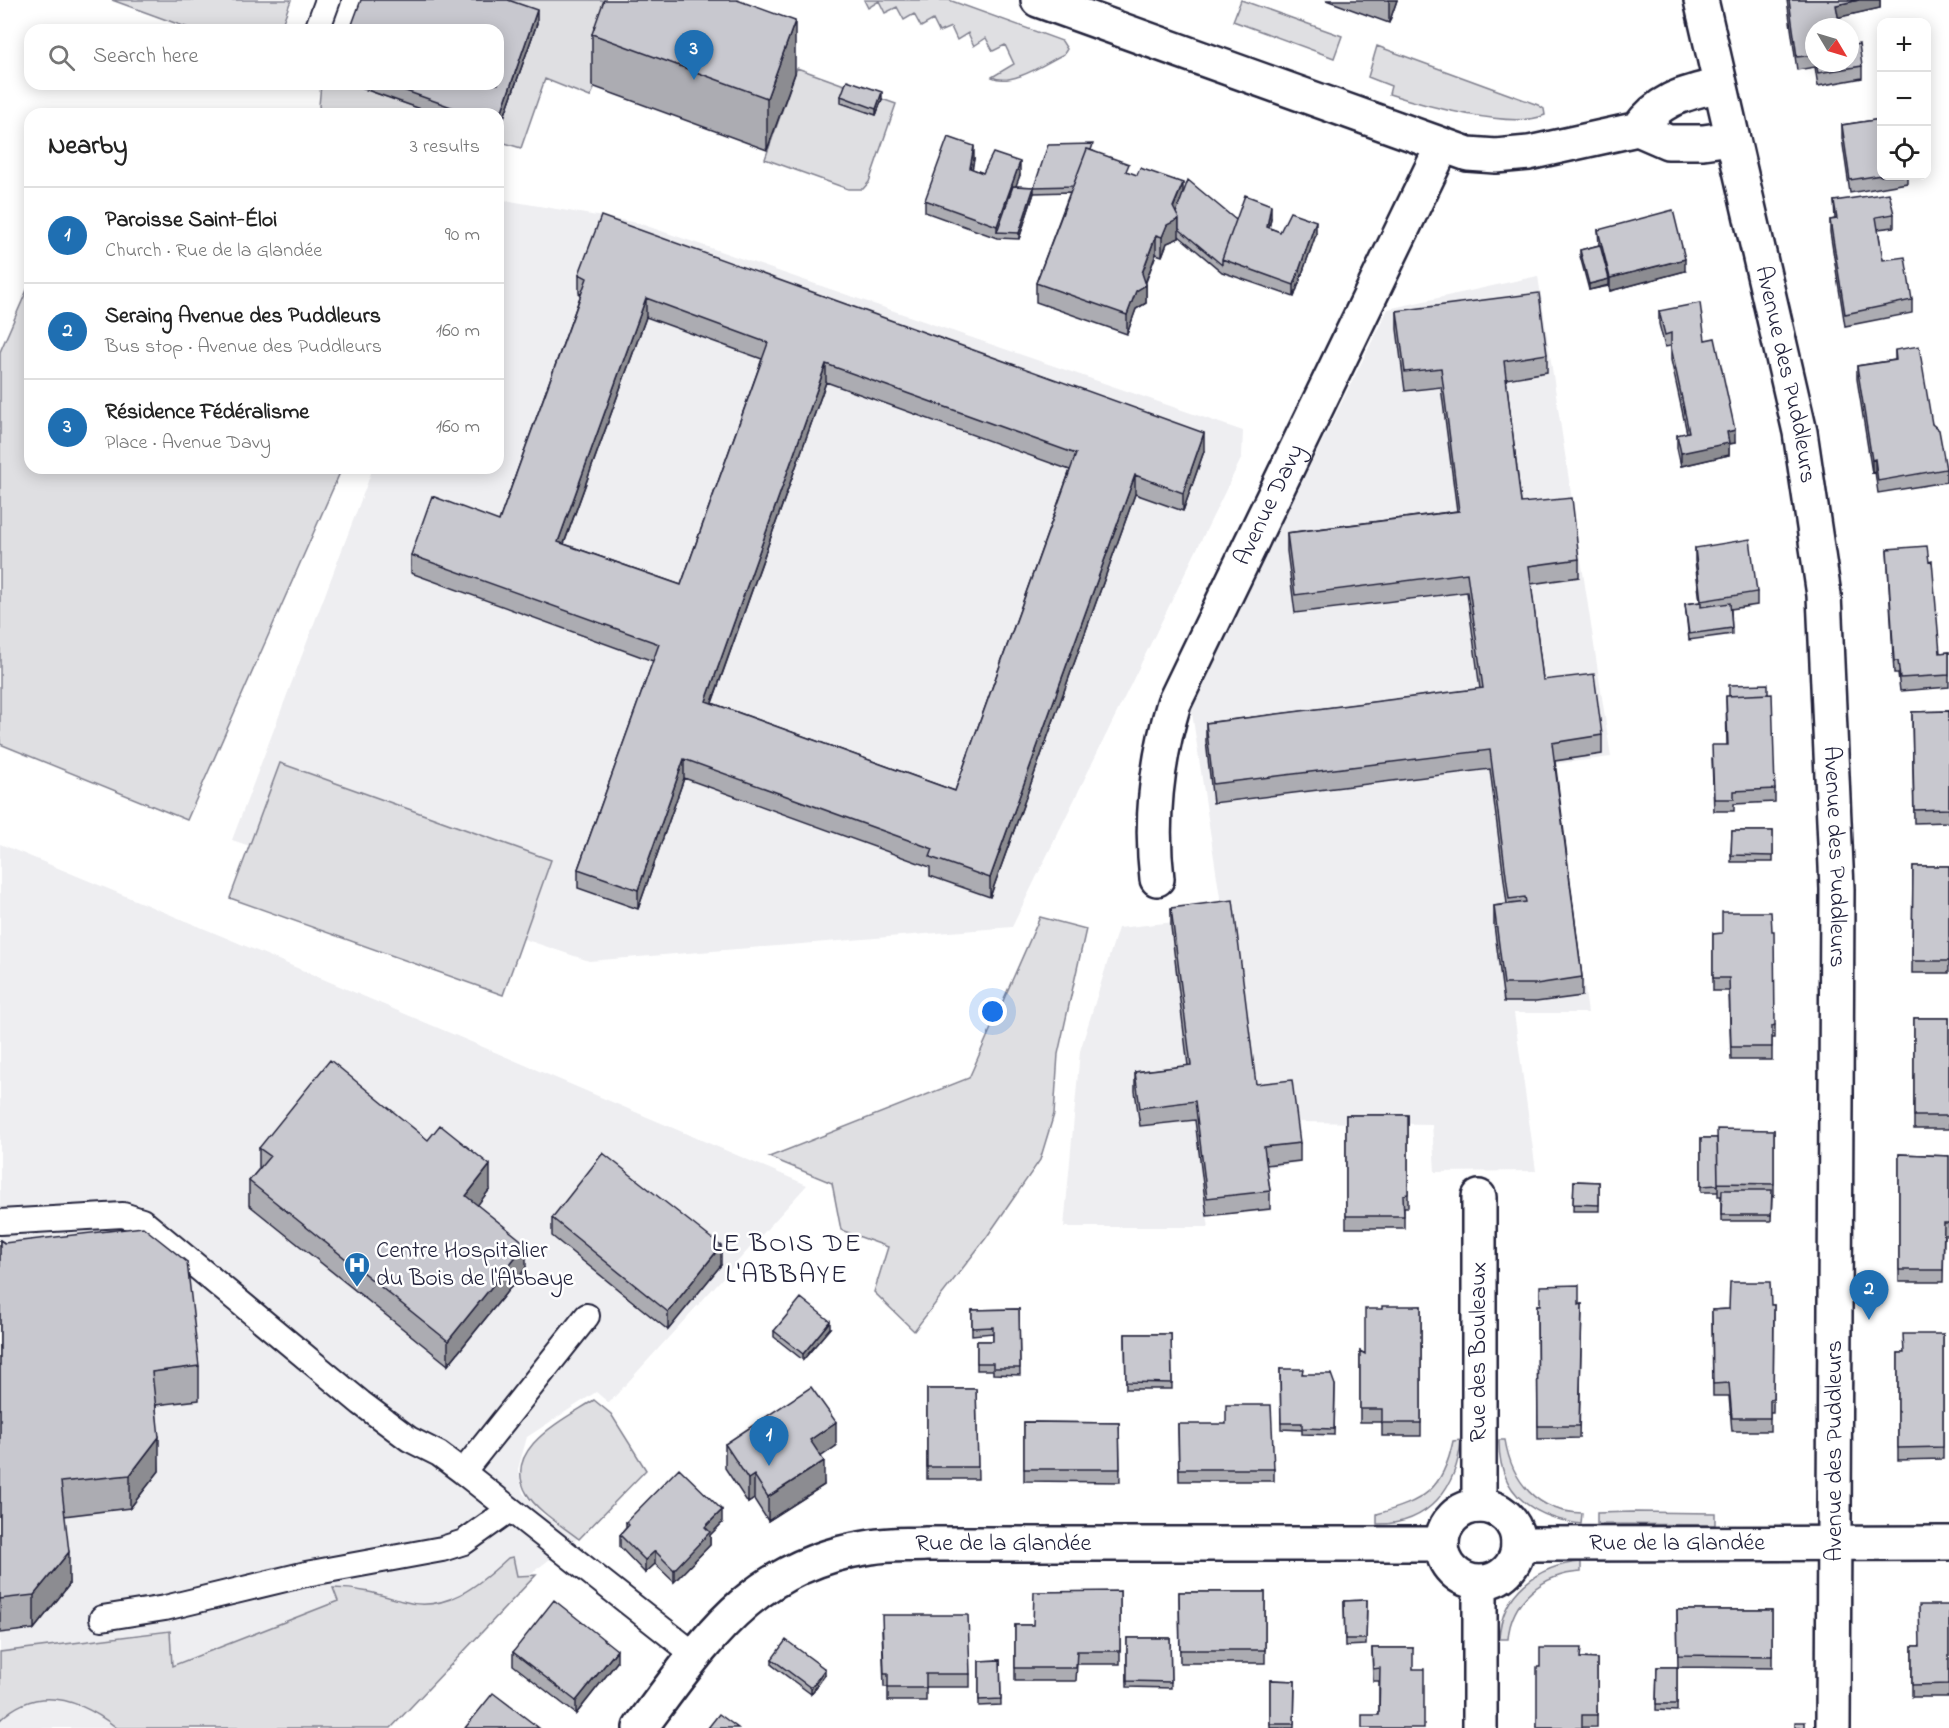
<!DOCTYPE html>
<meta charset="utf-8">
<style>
body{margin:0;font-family:"Indie Flower",sans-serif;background:#f6f6f6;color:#222}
.controls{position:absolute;right:18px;top:18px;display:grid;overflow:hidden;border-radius:12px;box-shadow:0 3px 15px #0003}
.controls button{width:54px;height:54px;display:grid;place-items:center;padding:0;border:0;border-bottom:2px solid #e0e0e0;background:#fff;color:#222;font:30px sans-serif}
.compass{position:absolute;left:1805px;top:18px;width:54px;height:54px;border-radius:50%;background:#fff;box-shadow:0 3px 15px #0003;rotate:128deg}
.you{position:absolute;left:993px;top:1012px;width:21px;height:21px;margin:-15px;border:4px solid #fff;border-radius:50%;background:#1a73e8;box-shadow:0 0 0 9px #1a73e833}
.badge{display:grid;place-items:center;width:39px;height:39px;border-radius:50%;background:#1f6fb2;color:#fff;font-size:20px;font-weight:700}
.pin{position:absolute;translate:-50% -50px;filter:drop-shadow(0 2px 3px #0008)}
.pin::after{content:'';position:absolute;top:32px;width:21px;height:18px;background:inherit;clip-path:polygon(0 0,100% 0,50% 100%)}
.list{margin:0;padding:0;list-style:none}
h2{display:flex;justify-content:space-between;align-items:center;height:78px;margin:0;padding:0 24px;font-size:26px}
h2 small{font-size:20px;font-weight:400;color:#767676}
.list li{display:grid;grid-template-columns:39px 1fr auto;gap:18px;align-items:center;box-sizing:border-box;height:96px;padding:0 24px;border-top:2px solid #e0e0e0}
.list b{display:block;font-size:22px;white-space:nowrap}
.list p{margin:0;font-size:20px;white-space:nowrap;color:#767676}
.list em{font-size:20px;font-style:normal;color:#767676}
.icon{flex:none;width:33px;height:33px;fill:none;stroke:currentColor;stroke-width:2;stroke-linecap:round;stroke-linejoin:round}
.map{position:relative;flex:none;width:1949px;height:1728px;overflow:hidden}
.search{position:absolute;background:#fff;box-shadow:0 3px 15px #0003;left:24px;top:24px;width:480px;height:66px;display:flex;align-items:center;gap:15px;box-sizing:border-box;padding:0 21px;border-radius:18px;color:#767676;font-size:22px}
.panel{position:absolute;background:#fff;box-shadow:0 3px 15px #0003;left:24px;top:108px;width:480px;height:366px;border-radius:18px}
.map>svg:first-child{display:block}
.built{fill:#eeeef1}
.green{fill:#dfdfe2;stroke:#80808e;stroke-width:1.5}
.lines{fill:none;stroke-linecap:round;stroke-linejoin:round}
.lane-casing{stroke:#22223b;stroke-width:28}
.street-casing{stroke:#22223b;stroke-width:38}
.lane{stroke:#fff;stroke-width:24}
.street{stroke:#fff;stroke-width:33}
.wall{fill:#acacb2;stroke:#22223b;stroke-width:1.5;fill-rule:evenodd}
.shaded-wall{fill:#8c8c91;stroke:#22223b;stroke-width:1.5}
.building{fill:#c8c8cf;stroke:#22223b;stroke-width:1.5;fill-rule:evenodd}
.labels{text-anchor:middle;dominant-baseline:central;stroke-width:5;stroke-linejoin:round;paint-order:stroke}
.street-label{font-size:24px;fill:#22223b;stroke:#fff}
.poi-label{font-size:24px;fill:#22223b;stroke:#fff;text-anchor:start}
.quarter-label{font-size:27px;letter-spacing:1.5px;fill:#22223b;stroke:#fff}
</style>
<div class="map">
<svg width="1949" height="1728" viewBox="0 0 1949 1728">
<rect width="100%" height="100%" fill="#fff"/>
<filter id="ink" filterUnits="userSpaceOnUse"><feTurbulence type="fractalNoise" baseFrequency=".0167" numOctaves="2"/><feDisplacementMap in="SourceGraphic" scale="12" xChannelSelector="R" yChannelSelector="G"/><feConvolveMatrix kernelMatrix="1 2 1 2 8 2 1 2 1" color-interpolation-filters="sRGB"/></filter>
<g filter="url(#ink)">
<path class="built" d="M498 199 638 223 1243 431 1242 457 1012 927 589 961 232 840 373 468H498Z
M1538 276 1611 757 1554 764 1588 1013H1514L1536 1171 1435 1172 1432 1124 1299 1122 1301 1162 1269 1168 1271 1211 1207 1216 1209 1227H1064L1080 1051 1118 928 1223 917 1191 706 1388 309Z
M0 844 229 939 807 1185 609 1403 596 1392 527 1437 518 1469 523 1493 542 1514 578 1538 533 1572 384 1728H0Z"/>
<path class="green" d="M112 0H291L280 30H194Z
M473 0H604L592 85 595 87 590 97 545 79 521 148 498 141V134L537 23Z
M864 0H949L1062 41 1067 49 1064 54C1045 63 1012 87 992 77L1014 64 1005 45 993 51 986 38 974 46 968 33 957 40 951 27 939 32 933 20 921 27 914 14 904 20 897 7 885 13 879 1 868 8Z
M1241 0 1342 36 1334 58 1233 21Z
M1377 46 1538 105 1544 109 1545 115C1512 130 1423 105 1389 94L1391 86 1368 77Z
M797 68 847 86 842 103 876 115 882 99 896 104 869 182 863 189H848L765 159Z
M321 84H350L435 114H321L319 106Z
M30 283V468H342L187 820 0 744V352Z
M280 763 551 860 503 995 230 898Z
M1040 917 1086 929 1058 1054 1054 1114 1040 1160 986 1238 914 1331 874 1292 888 1247 841 1230 832 1183 769 1157 969 1078Z
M594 1400 611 1414 646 1470 579 1539C563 1526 538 1512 527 1494 500 1449 565 1419 594 1400Z
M1461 1440C1457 1487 1429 1525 1377 1524V1514C1423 1501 1443 1491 1453 1441Z
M1499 1440H1505C1512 1482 1537 1512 1582 1513L1581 1524C1532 1517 1498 1494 1499 1440Z
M1632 1512 1715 1513V1525L1597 1524V1513Z
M513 1557 517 1576 536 1575 391 1728H117C81 1700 38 1683 0 1720V1652L170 1631 172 1666 338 1601 333 1588C359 1588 378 1594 402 1601 445 1614 479 1585 508 1558Z
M1581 1562V1572C1543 1574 1511 1600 1508 1639H1499C1501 1593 1538 1565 1581 1562Z"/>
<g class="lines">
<g class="lane-casing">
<path id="lane" d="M317 30 328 0
M0 1222 123 1215 142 1221 361 1403 409 1439 439 1454 463 1472 695 1655
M463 1472 587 1316
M102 1618 165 1608 306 1574 442 1549 464 1542 509 1510"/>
</g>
<g class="street-casing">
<g id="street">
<path d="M1038 0 1468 154 1496 156 1529 153 1638 129 1668 142H1703L1732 138"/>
<path id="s1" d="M1701 0 1800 432 1824 595 1837 889 1833 1728"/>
<path d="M1638 129C1660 98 1684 94 1719 85"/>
<path id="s2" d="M1157 879C1150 820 1157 760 1174 703L1442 147"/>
<circle cx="1480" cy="1544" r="38"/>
<path d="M1479 1506V1197"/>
<path id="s3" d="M1518 1544 1949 1543"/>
<path d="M1480 1583V1728"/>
<path id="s4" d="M640 1728C707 1639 751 1565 871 1547 888 1544 908 1545 926 1544H1442"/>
</g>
</g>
<use href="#lane" class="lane"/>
<use href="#street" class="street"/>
</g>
<path class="wall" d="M1326 0H1397L1389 23Z
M1787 0H1880V8L1838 17 1814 27V63H1850L1862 66V78L1818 86 1815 67 1797 70Z
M537 23 498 134V114H435L350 84H498Z
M592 34 795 73 767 150 592 86Z
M841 96 882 99 876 115 841 103Z
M1881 119V176H1907V183L1850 193 1842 138V125Z
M1093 151 1129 173 1183 194 1236 220 1271 218 1269 228 1280 232 1316 234 1294 297 1222 272 1179 236V238L1167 243 1162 256 1156 254 1146 282V303L1136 309 1127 334 1036 302V283L1070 192 1034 193 1019 239 997 238 925 212V200L974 159 972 169 983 173 1020 175 1015 186 1034 187Z
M1834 201 1894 214V227L1878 229 1883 260 1912 300V313L1845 326 1830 232V220L1835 219Z
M1598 230 1685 271 1610 291 1609 286 1589 290 1580 256V250L1599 245Z
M579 274 1204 451 1183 511 1135 494 990 897 930 876V867L684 778 638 909 578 888V869L653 661 411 573V555L499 521 581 294 579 293ZM646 317 762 359 681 585 564 544ZM826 382 1070 470 955 791 712 703Z
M1397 311 1547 354V372L1506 379 1521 503 1579 559V577L1531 584 1543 680 1602 735V754L1555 761 1582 977V996L1536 1002H1504L1494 925V906L1507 904 1490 769 1213 803 1206 741V723L1480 689 1467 592 1295 613 1287 551V533L1457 511 1441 387 1405 391 1397 329Z
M1659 311 1705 340 1735 443 1729 444V455L1681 466 1677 448V435L1687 433 1671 360V346L1665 347 1659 324Z
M1895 350 1932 424 1946 469V482L1878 493 1875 472 1872 473 1857 379V366L1895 360Z
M1695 548 1757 592V605L1731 609 1732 634 1689 640 1685 604 1700 602 1695 561Z
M1887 549 1940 653 1949 652V687L1900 691 1898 673H1894Z
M1726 696 1775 789V802L1734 804V811H1714L1712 758 1727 745Z
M1949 711V822L1914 823 1912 712Z
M1732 831H1773V862H1731Z
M1913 866H1949V973H1912Z
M1171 908 1256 1084 1300 1143V1161L1266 1165 1270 1191V1209L1207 1216 1195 1120 1140 1126 1135 1091V1072L1188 1066 1171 927Z
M1713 934 1775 1025V1038H1772V1060H1731L1729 991H1713Z
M1914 1018H1949V1129H1914Z
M1346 1115H1408V1207H1404V1228H1346Z
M1774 1130V1196H1772L1771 1221H1721V1196H1718V1168V1192H1701V1138H1717Z
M428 1140 490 1189 477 1205 526 1268 448 1365 249 1205V1181L259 1169V1148Z
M1899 1154 1949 1156V1235H1944L1943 1282H1899Z
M1574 1181 1599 1182V1211H1573Z
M552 1218 721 1265 668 1330 552 1236Z
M0 1240 199 1366V1400L156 1405 159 1471 130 1508 64 1516 69 1585 34 1629 0 1633Z
M1582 1304 1579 1438 1538 1439 1537 1305Z
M1771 1305H1774L1773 1412H1770V1431H1732L1729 1396H1713L1712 1310 1729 1309Z
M1421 1306V1436H1382V1422H1360V1351L1365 1354 1382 1309Z
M1019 1309 1020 1375 993 1374V1370H977V1341H993V1333L972 1335V1310Z
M830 1328 803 1360 774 1337V1331Z
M1125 1334H1171L1172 1389H1126Z
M1943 1334V1459L1898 1460V1353H1903Z
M1280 1369 1303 1374 1335 1385 1334 1435 1302 1434V1430L1281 1429Z
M927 1389H976L978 1479H927Z
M1024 1422 1119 1423 1120 1482 1024 1481Z
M1178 1424 1274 1469V1481H1179Z
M725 1444 836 1446 821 1456 824 1485 768 1521 754 1499 748 1503 725 1468Z
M626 1522 722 1523 710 1535V1545L674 1582 655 1564 645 1573 620 1547V1535L626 1528Z
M1120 1591V1664H1077L1076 1681H1015V1625H1033Z
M1179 1592H1265V1663H1180Z
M1367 1600 1366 1645 1345 1646 1344 1601Z
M1949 1605V1697H1912V1646H1919Z
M1677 1610H1772V1668L1678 1667Z
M882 1628 970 1674V1687H926V1701H888V1687H884Z
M1127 1638H1170L1171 1688 1127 1687Z
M1372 1648H1413L1379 1715V1681H1373Z
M513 1652 617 1662 576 1714 513 1665Z
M1581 1658 1597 1659V1727L1537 1728 1540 1667Z
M772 1659 825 1675 811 1694 772 1665Z
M1000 1660 1001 1705 979 1706V1661Z
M1657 1667H1677V1711L1656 1710Z
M1270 1680 1295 1681 1294 1728H1270Z"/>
<path class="shaded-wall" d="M1389 0H1397L1389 23Z
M1859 0H1880V8L1836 18V5Z
M537 10V23L498 134V122Z
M795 21V73L767 150V98Z
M882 92V99L876 115V109Z
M974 146V159L970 181V168Z
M1020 162V175L999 232H997V226Z
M1183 183V201L1179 219V238L1167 243 1162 256V237Z
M1034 187V193L1019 239V233Z
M1271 205V218L1267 239V227Z
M1316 221V234L1294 297V285Z
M1156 235V254L1144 286 1146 285V303L1136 309 1127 334V315Z
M1685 259V271L1610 291V278Z
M1609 279V285L1589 290V284Z
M646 298V317L558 560V542Z
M826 364V382L706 719V701Z
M1735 430V443L1729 444V455L1681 466V453L1727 432Z
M1204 433V451L1183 511V493Z
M1875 459V472L1872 473V460Z
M1135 475V494L990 897V878Z
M684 759V778L638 909V890Z
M490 1165V1189L466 1220V1196Z
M526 1244V1268L448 1365V1341Z
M721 1246V1265L668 1330V1312Z
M830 1321V1328L803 1360V1354Z
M836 1422V1446L810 1464V1440Z
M159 1437V1471L130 1508V1475Z
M824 1461V1485L768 1521V1497Z
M754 1475V1499L748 1503V1479Z
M722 1510V1523L710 1535V1545L674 1582V1570L705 1527Z
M655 1551V1564L645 1573V1560Z
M69 1552V1585L34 1629V1595Z
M617 1650V1662L576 1714V1701Z
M825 1669V1675L811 1694V1688Z"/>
<path class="building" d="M361 0H508L537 10 498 122V114H471L386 84H498V30H350Z
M604 0H737L795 21 767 98 592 34Z
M1789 0H1859L1836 5 1840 27H1814V55L1797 57Z
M1859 44 1862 66 1818 73 1816 63H1850V46Z
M847 80 882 92 876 109 841 96Z
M1881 119V175L1850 180 1842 125Z
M948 137 974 146 970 168 983 173 993 153 1020 162 997 226 925 200Z
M1093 144 1091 150 1087 149 1073 186 1034 187 1048 145Z
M1087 149 1129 164 1126 171 1137 175 1140 168 1183 183 1173 207 1179 219 1167 225 1162 237 1156 235 1142 273 1146 285 1136 291 1127 315 1036 283Z
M1188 180 1236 220 1222 259V265L1179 229V219L1176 213Z
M1013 186 1034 187 1019 233 997 232Z
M1889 193 1894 214 1876 217 1883 260 1905 257 1912 300 1845 314 1830 220 1837 219 1834 201Z
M1245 195 1271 205 1267 227 1280 232 1290 212 1316 221 1294 285 1222 259Z
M1673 210 1685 259 1610 278 1598 230Z
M601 216 1204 433 1183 493 1135 475 990 878 930 857 933 849 684 759 638 890 578 869 659 644 411 555 432 496 499 521 587 278 579 274ZM646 298 768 343 681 585 558 542ZM826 364 1076 454 955 791 706 701Z
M1600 245 1609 279 1589 284 1580 250Z
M1539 293 1547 354 1504 361 1521 503 1572 498 1579 559 1529 566 1543 680 1594 674 1602 735 1552 743 1582 977 1536 984H1504L1494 906 1526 902 1525 897 1509 899 1490 750 1213 784 1206 723 1483 688 1467 573 1295 595 1287 533 1459 511 1441 368 1405 372 1397 311Z
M1700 303 1705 340 1715 338 1735 430 1727 432 1729 443 1681 453 1677 435 1689 432 1671 347V333L1665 335 1659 311Z
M1919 346 1932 424 1939 430 1946 469 1878 481 1875 459 1872 460 1857 366 1896 360 1895 350Z
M1750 539 1757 592 1701 601 1695 548Z
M1927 546 1929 562 1932 561 1940 653 1949 652V675L1900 678 1898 661H1894L1887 549Z
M1701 602V607L1730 603 1732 628 1689 634 1685 604Z
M1768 684V694L1729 696V685Z
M1772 694 1775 789 1734 791V799H1714L1712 745H1728L1726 696Z
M1949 711V809L1914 810 1912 712Z
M1732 831H1773V856L1731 855Z
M1913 866H1949V961H1912Z
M1233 900 1256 1084 1292 1080 1300 1143 1264 1147 1270 1191 1207 1198 1195 1101 1140 1108 1135 1072 1191 1065 1171 908Z
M1722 912H1771L1772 931H1774L1775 1025 1772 1026V1047H1731L1729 978H1713V934L1722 933Z
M1914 1018H1949V1116H1914Z
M330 1060 428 1140 440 1125 490 1165 466 1196 526 1244 448 1341 249 1181 270 1156 259 1148Z
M1346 1115H1408V1194L1403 1195 1404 1216H1346Z
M1717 1129 1774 1130V1184L1718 1183Z
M1701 1138H1717L1718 1185 1701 1186Z
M603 1153 721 1246 668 1312 552 1218Z
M1899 1154 1949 1156V1223H1944L1943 1270H1899Z
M1574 1181 1599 1182V1205L1573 1204Z
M1722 1190H1772L1771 1215H1721Z
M143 1227 187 1262 199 1366 152 1372 159 1437 130 1475 61 1482 69 1552 34 1595 0 1599V1240L4 1243Z
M1730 1282H1770L1771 1305H1774L1773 1399 1770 1400V1418H1732L1729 1383 1713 1384 1712 1310 1729 1309Z
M1579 1285V1305L1582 1304 1579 1426H1538L1537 1305H1540V1286Z
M801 1298 830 1321 803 1354 774 1331Z
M1382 1306H1421V1423H1382V1409H1360V1351L1365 1354V1309H1382Z
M1019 1309 1020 1368H993V1363H977V1341H993V1327L972 1328V1310Z
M1125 1334H1171L1172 1383 1126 1382Z
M1903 1334H1943V1447L1898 1448V1353H1904Z
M1280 1369H1303L1302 1374H1331L1335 1385 1334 1429 1302 1428V1423H1281Z
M811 1387 836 1422 810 1440 824 1461 768 1497 754 1475 748 1479 725 1444Z
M927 1389H976L978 1467H927Z
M1226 1405H1271L1274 1469H1179L1178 1424H1226Z
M1024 1422 1119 1423 1120 1469H1024Z
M679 1468 722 1510 705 1527 710 1532 674 1570 655 1551 645 1560 620 1535 629 1525 626 1522Z
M1120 1591V1651H1077L1076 1668H1015V1625H1033L1034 1592Z
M1179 1592H1265V1650H1180Z
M554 1600 617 1650 576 1701 513 1652Z
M1367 1600 1366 1639H1345L1344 1601Z
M1919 1605H1949V1684L1912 1685V1646H1920Z
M1677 1610H1772V1656L1678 1655Z
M882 1615H968L970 1674H926V1688H888V1674H884Z
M1127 1638H1170L1171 1682 1127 1681Z
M786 1640 825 1669 811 1688 772 1659Z
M1372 1648H1413V1669H1424V1728H1362V1715H1379L1380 1668 1373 1669Z
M1540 1648H1581L1580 1658 1597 1659V1715H1582V1728H1537V1667H1540Z
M1000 1660 1001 1699 979 1700V1661Z
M1657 1667H1677V1704H1656Z
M1270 1680 1295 1681 1294 1724H1270Z
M493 1693 539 1728H465Z
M719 1714 738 1728H708Z
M1795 1722H1805V1728H1795Z"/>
</g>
<defs>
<g id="hospital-pin" transform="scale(1.35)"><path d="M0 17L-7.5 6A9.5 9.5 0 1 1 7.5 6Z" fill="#1f6fb2" stroke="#fff"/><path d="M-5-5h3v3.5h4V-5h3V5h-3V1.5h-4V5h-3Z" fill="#fff"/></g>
</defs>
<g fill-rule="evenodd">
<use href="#hospital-pin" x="357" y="1265"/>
</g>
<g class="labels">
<g class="street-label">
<text stroke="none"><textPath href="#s1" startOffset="384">Avenue des Puddleurs</textPath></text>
<text stroke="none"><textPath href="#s2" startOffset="398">Avenue Davy</textPath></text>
<text stroke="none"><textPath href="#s1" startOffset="870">Avenue des Puddleurs</textPath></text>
<text transform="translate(1479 1352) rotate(-90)">Rue des Bouleaux</text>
<text transform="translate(1835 1451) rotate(-90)">Avenue des Puddleurs</text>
<text stroke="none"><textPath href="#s4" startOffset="436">Rue de la Glandée</textPath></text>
<text stroke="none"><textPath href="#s3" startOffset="159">Rue de la Glandée</textPath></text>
</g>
<g class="poi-label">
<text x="376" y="1251">Centre Hospitalier<tspan x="376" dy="28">du Bois de l'Abbaye</tspan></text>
</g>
<g class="quarter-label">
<text x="787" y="1244">LE BOIS DE<tspan x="787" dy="31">L'ABBAYE</tspan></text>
</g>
</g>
</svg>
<div class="controls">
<button>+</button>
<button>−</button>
<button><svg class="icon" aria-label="locate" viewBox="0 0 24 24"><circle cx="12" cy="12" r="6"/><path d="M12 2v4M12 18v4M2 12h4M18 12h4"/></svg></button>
</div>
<svg class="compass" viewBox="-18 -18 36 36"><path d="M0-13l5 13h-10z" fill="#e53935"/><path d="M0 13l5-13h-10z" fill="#767676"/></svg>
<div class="you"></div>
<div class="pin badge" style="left:769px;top:1466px">1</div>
<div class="pin badge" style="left:1869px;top:1320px">2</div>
<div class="pin badge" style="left:694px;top:80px">3</div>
<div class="search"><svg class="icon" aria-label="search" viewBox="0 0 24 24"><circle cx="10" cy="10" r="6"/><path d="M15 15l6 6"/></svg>Search here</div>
<section class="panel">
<h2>Nearby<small>3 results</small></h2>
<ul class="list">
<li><span class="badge">1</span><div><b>Paroisse Saint-Éloi</b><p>Church · Rue de la Glandée</p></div><em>90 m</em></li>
<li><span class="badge">2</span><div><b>Seraing Avenue des Puddleurs</b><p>Bus stop · Avenue des Puddleurs</p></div><em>160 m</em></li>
<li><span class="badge">3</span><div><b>Résidence Fédéralisme</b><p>Place · Avenue Davy</p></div><em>160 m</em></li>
</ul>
</section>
</div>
